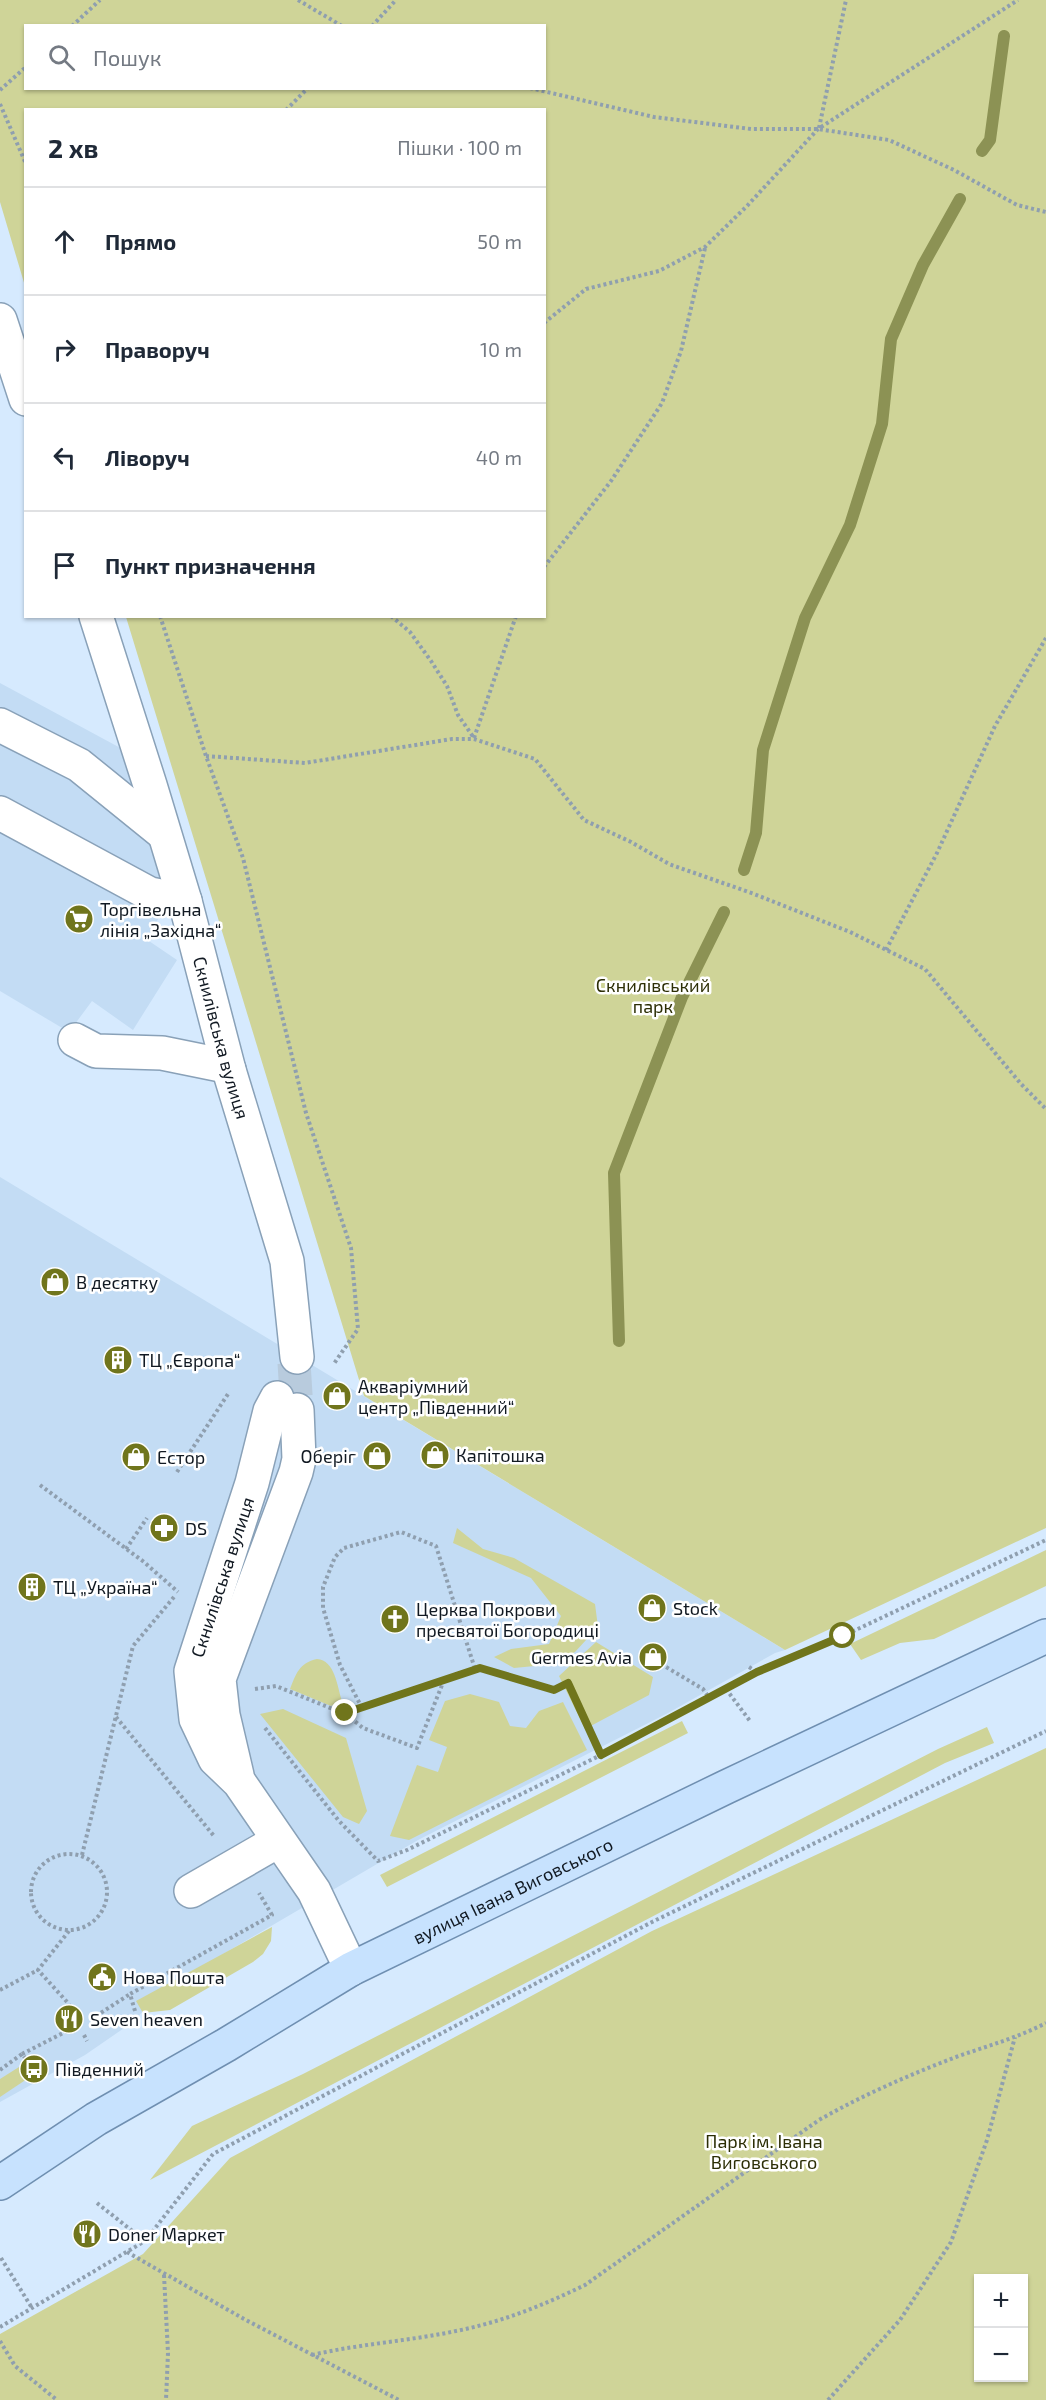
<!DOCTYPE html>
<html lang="uk">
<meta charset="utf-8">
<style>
body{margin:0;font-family:"Exo 2",sans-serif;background:#f6f6f7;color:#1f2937}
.controls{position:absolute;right:18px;bottom:18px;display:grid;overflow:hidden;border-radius:0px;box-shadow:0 2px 4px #0004}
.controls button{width:54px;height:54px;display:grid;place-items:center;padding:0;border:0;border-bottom:2px solid #e0e1e3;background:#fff;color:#1f2937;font:30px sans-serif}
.stop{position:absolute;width:18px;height:18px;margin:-14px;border:4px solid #70751c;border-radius:50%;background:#fff}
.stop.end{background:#70751c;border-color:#fff;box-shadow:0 2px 6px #0008}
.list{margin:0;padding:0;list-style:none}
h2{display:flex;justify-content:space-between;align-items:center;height:78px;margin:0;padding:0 24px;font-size:26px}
h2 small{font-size:20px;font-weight:400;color:#747a83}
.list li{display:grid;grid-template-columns:39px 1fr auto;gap:18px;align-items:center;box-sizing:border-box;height:108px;padding:0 24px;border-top:2px solid #e0e1e3}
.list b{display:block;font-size:22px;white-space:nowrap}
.list em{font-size:20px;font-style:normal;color:#747a83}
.icon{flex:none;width:33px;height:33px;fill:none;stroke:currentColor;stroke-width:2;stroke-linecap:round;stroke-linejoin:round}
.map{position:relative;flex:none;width:1046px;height:2400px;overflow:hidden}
.search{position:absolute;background:#fff;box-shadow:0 2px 4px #0004;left:24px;top:24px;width:522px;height:66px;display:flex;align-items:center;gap:15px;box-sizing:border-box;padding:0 21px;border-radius:0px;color:#747a83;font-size:22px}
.panel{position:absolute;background:#fff;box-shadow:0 2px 4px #0004;left:24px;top:108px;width:522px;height:510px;border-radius:0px}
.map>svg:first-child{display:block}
.built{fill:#c3dcf4}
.green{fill:#cfd498;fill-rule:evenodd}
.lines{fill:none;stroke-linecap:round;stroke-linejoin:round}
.stream{stroke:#8c9254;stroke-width:12}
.minor-tunnel{stroke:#b8cbdd;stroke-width:33;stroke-dasharray:33 16;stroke-linecap:butt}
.minor-casing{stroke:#89a1b8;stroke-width:36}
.major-casing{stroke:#6f8fb1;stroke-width:36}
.path{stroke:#8f9faf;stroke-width:4;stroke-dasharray:3 3;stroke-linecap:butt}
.minor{stroke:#fff;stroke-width:33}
.major{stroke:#c7e2fe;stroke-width:33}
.route{stroke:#70751c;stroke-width:8}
.labels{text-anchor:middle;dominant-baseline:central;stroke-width:5;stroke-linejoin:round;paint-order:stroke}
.poi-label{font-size:18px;fill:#111922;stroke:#fff;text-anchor:start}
.park-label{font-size:18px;fill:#2c2e05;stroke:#fff}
.street-label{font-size:18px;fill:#111922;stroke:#fff}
</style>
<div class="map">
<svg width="1046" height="2400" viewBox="0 0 1046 2400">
<rect width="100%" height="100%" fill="#d6eafe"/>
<path class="built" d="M0 683 126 751 171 898 146 939 177 960 133 1030 92 1001 69 1032 0 991Z
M0 1177 785 1650 775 1653 668 1713 418 1840 172 1984 130 2024 85 2055 0 2102Z"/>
<path class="green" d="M0 0H1046V1528L785 1650 364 1396 126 617 544 616V110H26L25 286 0 202ZM26 26H544V88H26Z
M457 1528 483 1549 514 1558 595 1604 598 1627 575 1652 545 1665 514 1668 494 1657 511 1649 549 1644 561 1616 531 1578 453 1543Z
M1046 1550V1586L934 1639 900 1643 861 1660 850 1644Z
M596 1642 653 1677 649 1695 585 1729 559 1676Z
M317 1659C335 1660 337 1686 342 1701L331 1706 290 1689C296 1674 299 1663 317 1659Z
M470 1694 499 1702 510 1726 526 1728 539 1711 563 1702 587 1750 409 1840 390 1836 417 1765 438 1772 447 1747 429 1740 445 1701Z
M283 1709 346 1738 367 1811 359 1824 343 1817 260 1714Z
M682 1721 688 1733 387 1887 380 1875Z
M987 1727 994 1743 945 1763 150 2180 192 2126 303 2074 938 1749Z
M1046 1748V2400H0V2334L143 2254 230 2158 652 1931ZM978 2278H1024V2378H978Z
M272 1927 271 1941 263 1954 253 1962 170 2010 143 2013 136 2001Z
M19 2067 27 2079 0 2097V2079Z"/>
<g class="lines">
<path class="stream" d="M982 151 990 140 1004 36
M744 870 756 833 763 750 805 618 850 525 882 424 891 339 923 265 960 199
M619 1341 614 1173 682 997 724 912"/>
<path class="minor-tunnel" d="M294 1363 297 1410"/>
<g class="minor-casing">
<g id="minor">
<path d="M0 320 26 399"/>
<path id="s1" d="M96 616 150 785 185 901 229 1070 287 1261 297 1357"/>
<path d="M0 725 79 765 163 833"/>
<path d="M0 813 150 894 185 901"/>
<path d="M75 1040 96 1051 162 1053 226 1066 229 1070"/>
<path d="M277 1398 270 1411 252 1483 191 1671 196 1719 215 1759 239 1782 314 1891 351 1969"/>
<path d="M237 1775 223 1715 219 1679 296 1472 299 1459 297 1410"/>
<path d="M191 1891 278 1841"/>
</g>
</g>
<g class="major-casing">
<g id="major">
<path id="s2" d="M0 2183 96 2119 226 2045 351 1969 726 1787 1046 1636"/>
</g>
</g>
<path class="path" d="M298 0 342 26
M72 26 100 0
M372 26 396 0
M530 88 654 117 751 129H818L889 140 954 170 1017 205 1046 212
M0 90 26 67
M0 104 26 164
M286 110 308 88
M819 128 846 0
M544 323 586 289 659 271 705 247 747 206 818 129 1018 0
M544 567 611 481 662 403 681 351 705 248
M160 616 206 756 243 858 306 1113 351 1248 358 1329 333 1365
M391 616 410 632 431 661 447 686 458 715 474 738
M474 738 516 616
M206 756 305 763 452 739H474L535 759 584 820 631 842 669 864 754 894 850 932 925 969 1021 1084 1046 1109
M886 950 937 853 995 726 1046 638
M177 1472 228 1394
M40 1485 144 1562 178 1592
M126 1549 147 1518
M661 1664 703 1689 710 1699
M749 1667 757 1672
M255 1689 276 1686 345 1714 480 1668 554 1690 569 1683 601 1755
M726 1689 750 1721
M362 1708 340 1665 323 1608V1587L335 1557 344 1548 401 1532 436 1546 475 1669
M346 1714 363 1728 417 1748 444 1680
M116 1717 214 1836
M265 1728 339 1821 378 1861 407 1850 601 1755 757 1672 843 1636 1046 1540
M31 1892a38 38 0 1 1 76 0a38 38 0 1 1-76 0Z
M82 1855 133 1646 174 1597
M69 1931 38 1970 68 2003 72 2010
M0 1990 38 1970
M135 2011 130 1994 272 1915 259 1893
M96 2016 130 1994
M84 2035 87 2041
M22 2054 69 2030
M0 2070 22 2054 34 2069
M97 2203 145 2241
M127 2252 244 2319 399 2400
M1 2258 32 2308
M164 2275 168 2353 166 2400
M0 2327 145 2241 213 2154 652 1922 1046 1731
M0 2341 15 2366 57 2400
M312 2355C359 2344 409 2341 456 2331 502 2322 544 2305 585 2285L819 2120C863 2095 909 2075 956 2057 987 2046 1017 2038 1046 2023
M828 2400 900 2320 951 2242 987 2140 1015 2037"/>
<use href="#minor" class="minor"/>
<use href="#major" class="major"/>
</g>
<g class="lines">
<path class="route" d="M345 1713 480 1668 554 1690 568 1683 601 1755 757 1672 843 1636"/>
</g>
<defs>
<g id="supermarket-disc" transform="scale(1.5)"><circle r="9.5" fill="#70751c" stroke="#fff"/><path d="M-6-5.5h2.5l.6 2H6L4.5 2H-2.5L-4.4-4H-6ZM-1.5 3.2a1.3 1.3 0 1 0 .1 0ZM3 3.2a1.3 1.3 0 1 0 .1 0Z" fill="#fff"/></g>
<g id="shop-disc" transform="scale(1.5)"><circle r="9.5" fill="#70751c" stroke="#fff"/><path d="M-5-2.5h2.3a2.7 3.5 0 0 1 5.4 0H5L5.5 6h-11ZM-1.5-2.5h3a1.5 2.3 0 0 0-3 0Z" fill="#fff"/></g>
<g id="building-disc" transform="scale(1.5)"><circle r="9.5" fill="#70751c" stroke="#fff"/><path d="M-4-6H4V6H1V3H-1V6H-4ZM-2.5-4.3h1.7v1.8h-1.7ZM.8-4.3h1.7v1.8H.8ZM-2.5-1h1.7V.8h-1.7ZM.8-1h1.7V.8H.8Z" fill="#fff"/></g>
<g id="pharmacy-disc" transform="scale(1.5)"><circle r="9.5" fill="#70751c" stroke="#fff"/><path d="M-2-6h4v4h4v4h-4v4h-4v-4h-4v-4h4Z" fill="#fff"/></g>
<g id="church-disc" transform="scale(1.5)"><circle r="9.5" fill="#70751c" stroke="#fff"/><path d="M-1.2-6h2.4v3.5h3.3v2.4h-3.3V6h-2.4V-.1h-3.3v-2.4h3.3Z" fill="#fff"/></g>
<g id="civic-disc" transform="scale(1.5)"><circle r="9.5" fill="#70751c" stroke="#fff"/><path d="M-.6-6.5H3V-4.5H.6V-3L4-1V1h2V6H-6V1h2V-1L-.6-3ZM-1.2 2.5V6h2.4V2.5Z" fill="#fff"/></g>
<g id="restaurant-disc" transform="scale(1.5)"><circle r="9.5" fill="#70751c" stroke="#fff"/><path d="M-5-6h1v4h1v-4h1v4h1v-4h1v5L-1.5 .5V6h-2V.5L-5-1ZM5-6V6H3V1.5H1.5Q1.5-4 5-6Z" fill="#fff"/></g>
<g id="bus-disc" transform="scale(1.5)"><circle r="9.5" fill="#70751c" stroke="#fff"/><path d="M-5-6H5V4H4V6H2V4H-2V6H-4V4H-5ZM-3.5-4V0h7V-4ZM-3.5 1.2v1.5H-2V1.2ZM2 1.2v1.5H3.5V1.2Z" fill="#fff"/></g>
</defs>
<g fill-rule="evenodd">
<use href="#supermarket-disc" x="79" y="919"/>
<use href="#shop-disc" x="55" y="1282"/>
<use href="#building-disc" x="118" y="1360"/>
<use href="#shop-disc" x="337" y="1396"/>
<use href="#shop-disc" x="435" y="1455"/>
<use href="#shop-disc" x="377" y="1456"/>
<use href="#shop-disc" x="136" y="1457"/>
<use href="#pharmacy-disc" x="164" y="1528"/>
<use href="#building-disc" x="32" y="1587"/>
<use href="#shop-disc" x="652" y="1608"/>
<use href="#church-disc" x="395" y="1619"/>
<use href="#shop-disc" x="653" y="1657"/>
<use href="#civic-disc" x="102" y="1977"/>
<use href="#restaurant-disc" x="69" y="2019"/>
<use href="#bus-disc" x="34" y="2069"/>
<use href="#restaurant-disc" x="87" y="2234"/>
</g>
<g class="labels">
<g class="poi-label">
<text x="100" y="909">Торгівельна<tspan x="100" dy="21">лінія „Західна“</tspan></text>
<text x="76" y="1282">В десятку</text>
<text x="139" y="1360">ТЦ „Європа“</text>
<text x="358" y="1386">Акваріумний<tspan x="358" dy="21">центр „Південний“</tspan></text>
<text x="456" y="1455">Капітошка</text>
<text x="356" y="1456" text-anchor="end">Оберіг</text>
<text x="157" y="1457">Естор</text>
<text x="185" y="1528">DS</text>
<text x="53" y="1587">ТЦ „Україна“</text>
<text x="673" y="1608">Stock</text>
<text x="416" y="1609">Церква Покрови<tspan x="416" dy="21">пресвятої Богородиці</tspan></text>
<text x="632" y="1657" text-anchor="end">Germes Avia</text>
<text x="123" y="1977">Нова Пошта</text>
<text x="90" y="2019">Seven heaven</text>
<text x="55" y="2069">Південний</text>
<text x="108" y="2234">Doner Маркет</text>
</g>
<g class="park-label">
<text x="653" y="985">Скнилівський<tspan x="653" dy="21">парк</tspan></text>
<text x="764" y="2141">Парк ім. Івана<tspan x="764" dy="21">Виговського</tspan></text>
</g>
<g class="street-label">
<text stroke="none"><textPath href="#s1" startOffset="440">Скнилівська вулиця</textPath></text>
<text transform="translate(222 1577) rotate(-72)">Скнилівська вулиця</text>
<text stroke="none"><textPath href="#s2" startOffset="591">вулиця Івана Виговського</textPath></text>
</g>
</g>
</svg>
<div class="controls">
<button>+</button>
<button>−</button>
</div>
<div class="stop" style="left:843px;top:1636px"></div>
<div class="stop end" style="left:345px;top:1713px"></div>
<div class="search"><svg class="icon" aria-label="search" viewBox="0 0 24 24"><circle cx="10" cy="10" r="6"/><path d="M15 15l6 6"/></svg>Пошук</div>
<section class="panel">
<h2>2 хв<small>Пішки · 100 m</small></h2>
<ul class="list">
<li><svg class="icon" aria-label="ahead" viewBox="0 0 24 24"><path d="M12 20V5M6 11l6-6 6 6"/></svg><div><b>Прямо</b></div><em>50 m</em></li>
<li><svg class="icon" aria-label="right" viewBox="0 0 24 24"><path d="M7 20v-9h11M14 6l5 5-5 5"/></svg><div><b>Праворуч</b></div><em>10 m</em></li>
<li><svg class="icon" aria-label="left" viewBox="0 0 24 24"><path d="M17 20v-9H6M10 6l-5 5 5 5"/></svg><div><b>Ліворуч</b></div><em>40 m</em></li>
<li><svg class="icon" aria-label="arrive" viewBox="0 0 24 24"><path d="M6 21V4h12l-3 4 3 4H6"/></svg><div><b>Пункт призначення</b></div></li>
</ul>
</section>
</div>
